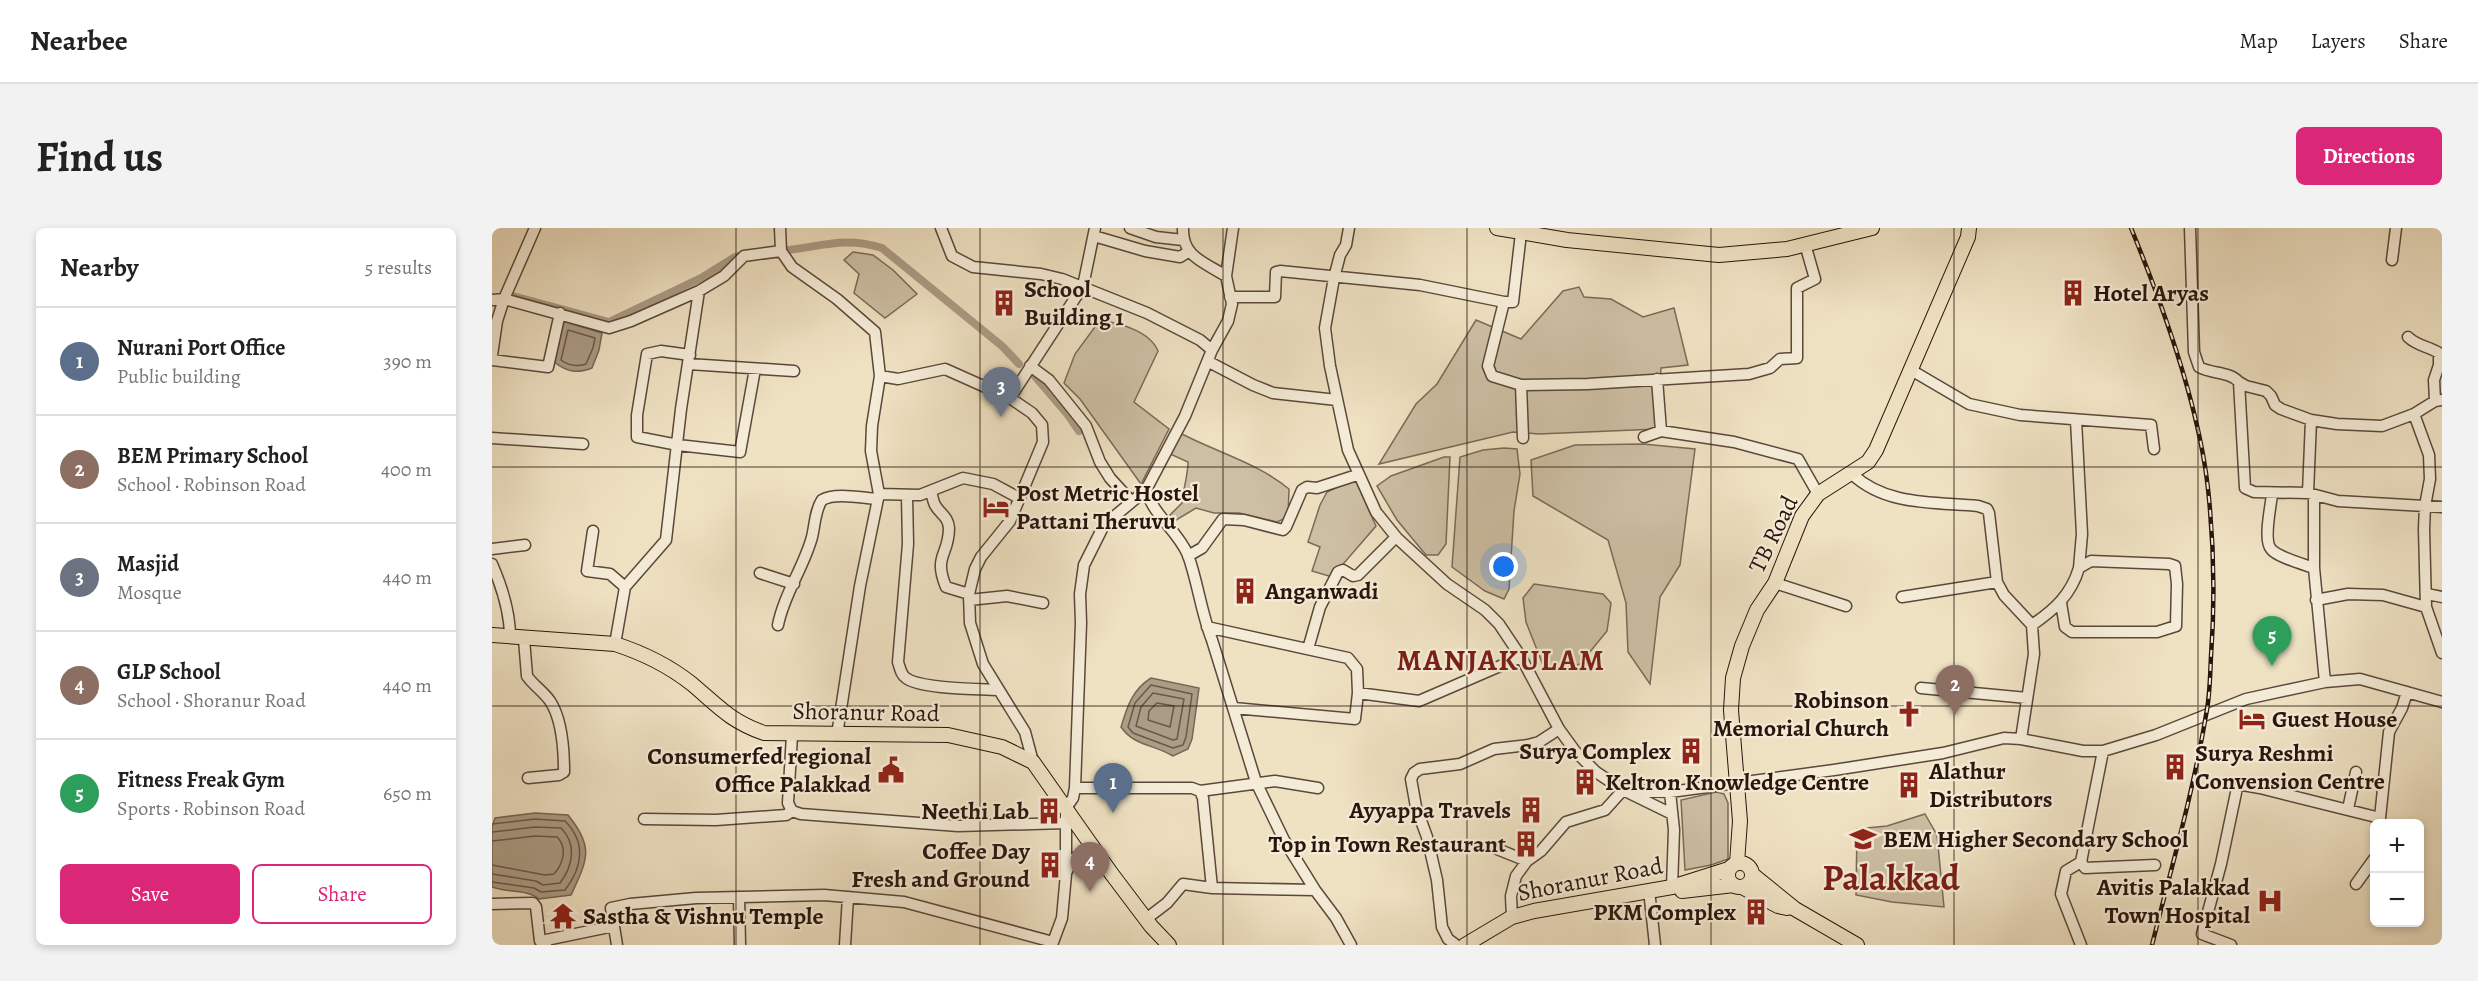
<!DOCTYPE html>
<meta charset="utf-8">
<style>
body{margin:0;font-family:Alegreya,serif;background:#f2f2f2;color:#222}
.controls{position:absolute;right:18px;bottom:18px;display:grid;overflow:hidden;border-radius:9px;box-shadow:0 3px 9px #0003}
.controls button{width:54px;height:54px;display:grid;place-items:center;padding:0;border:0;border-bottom:2px solid #e0e0e0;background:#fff;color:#222;font:30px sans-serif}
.you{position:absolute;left:1012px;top:339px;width:21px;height:21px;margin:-15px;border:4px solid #fff;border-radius:50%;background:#1a73e8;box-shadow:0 0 0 9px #1a73e833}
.badge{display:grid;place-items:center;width:39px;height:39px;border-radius:50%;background:#db2777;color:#fff;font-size:20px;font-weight:700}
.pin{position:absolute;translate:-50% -50px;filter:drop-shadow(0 2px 3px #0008)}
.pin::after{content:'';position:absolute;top:32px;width:21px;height:18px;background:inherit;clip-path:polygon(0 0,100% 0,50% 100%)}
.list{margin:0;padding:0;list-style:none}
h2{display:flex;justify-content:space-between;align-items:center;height:78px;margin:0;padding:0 24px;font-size:26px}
h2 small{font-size:20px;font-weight:400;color:#767676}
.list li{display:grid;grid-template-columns:39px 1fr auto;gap:18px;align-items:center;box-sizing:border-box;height:108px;padding:0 24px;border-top:2px solid #e0e0e0}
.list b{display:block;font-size:22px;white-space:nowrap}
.list p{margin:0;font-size:20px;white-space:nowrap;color:#767676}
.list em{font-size:20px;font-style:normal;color:#767676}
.actions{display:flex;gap:12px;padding:18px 24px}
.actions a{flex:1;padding:14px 0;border:2px solid #db2777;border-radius:9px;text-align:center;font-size:21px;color:#db2777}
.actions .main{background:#db2777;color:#fff}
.map{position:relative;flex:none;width:1950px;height:717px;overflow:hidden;border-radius:9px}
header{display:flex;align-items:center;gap:36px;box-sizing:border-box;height:84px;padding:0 30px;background:#fff;border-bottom:2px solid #e0e0e0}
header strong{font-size:28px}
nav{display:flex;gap:33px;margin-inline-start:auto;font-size:21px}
.intro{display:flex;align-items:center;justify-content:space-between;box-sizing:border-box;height:144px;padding:0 36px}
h1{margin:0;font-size:42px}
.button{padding:15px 27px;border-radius:9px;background:#db2777;color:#fff;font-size:21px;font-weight:700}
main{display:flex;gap:36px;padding:0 36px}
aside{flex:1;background:#fff;border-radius:9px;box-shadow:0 3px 9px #0003}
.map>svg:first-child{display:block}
.green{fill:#cdbfa4;stroke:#7a6a58;stroke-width:1.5}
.water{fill:#ab9c85;stroke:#765;stroke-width:1.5}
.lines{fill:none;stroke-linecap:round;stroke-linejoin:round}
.shore{stroke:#6a5848;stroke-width:1.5}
.canal{stroke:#ab9c85;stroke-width:8}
.minor-casing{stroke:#5a483a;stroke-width:13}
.major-casing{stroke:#28150c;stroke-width:16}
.minor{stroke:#f5ecd8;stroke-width:10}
.major{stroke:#efe2c3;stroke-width:14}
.rail-casing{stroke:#28150c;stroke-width:4.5}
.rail{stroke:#f5ecd8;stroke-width:2;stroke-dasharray:7;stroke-linecap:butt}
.grid{fill:none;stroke:#28150c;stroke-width:1.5;stroke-opacity:0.55}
.labels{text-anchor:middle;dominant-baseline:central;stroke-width:4.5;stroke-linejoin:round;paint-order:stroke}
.poi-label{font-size:24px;font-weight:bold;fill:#28150c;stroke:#f5ecd8;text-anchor:start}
.street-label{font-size:24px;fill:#28150c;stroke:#f5ecd8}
.district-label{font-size:30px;font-weight:bold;letter-spacing:1.5px;fill:#7a1f14;stroke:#f5ecd8}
.town-label{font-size:36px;font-weight:bold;fill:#7a1f14;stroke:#f5ecd8}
</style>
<header>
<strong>Nearbee</strong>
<nav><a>Map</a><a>Layers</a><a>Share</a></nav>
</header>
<div class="intro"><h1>Find us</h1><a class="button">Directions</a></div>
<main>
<aside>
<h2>Nearby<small>5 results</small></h2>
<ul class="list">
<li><span class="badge" style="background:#5c6f8a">1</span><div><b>Nurani Port Office</b><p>Public building</p></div><em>390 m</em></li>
<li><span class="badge" style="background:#8d6e63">2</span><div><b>BEM Primary School</b><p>School · Robinson Road</p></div><em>400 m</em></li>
<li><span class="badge" style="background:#6b7280">3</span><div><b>Masjid</b><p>Mosque</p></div><em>440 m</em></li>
<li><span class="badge" style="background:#8d6e63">4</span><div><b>GLP School</b><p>School · Shoranur Road</p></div><em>440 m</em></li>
<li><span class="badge" style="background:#2e9e5b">5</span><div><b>Fitness Freak Gym</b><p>Sports · Robinson Road</p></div><em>650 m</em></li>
</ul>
<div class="actions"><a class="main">Save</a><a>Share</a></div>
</aside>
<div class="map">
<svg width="1950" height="717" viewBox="0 0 1950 717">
<rect width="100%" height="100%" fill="#efe2c3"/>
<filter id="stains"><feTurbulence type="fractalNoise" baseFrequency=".00333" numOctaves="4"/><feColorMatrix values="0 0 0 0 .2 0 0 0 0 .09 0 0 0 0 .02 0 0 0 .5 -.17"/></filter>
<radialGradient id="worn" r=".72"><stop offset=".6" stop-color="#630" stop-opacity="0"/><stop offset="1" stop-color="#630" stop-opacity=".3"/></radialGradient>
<path class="green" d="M361 24 381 27 401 42 425 66 393 90 362 65 367 46 352 32Z
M1087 59 1092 69 1119 71 1151 89 1182 80 1196 137 1169 140 1165 201 1047 206 1021 204 887 236 924 176 945 156 984 92 1029 111 1071 63Z
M608 92C627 95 658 103 666 123L642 174 677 201 649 256 588 171 572 155 583 126Z
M688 205C724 224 766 235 797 261L796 289 785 294 747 285H722L704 280 681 294 678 287 690 275C691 261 696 248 696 234L678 226Z
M1151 216 1203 221 1188 337 1168 369 1158 456 1136 424 1134 375 1116 312 1041 268 1039 232 1083 217Z
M1012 220 1025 221 1028 246 1022 283 1017 361 1012 371 993 363 960 339 968 229 991 222Z
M952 229H958L954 316 946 327H934L905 292 885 258 899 248Z
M863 251 884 298 840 349 820 343 828 319 816 314 828 277 835 264Z
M1042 356 1111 366 1119 375 1115 403 1088 436 1064 443 1051 437 1034 394 1031 370Z
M1224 564 1232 566 1236 575V631L1219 637 1193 642 1189 572Z
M1433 586 1445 607 1452 679 1400 674 1364 667 1365 601 1395 598Z"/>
<path class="water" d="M71 93 110 105 107 122 100 140C85 146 75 144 62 134Z
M659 450 707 460 700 511 696 521 681 528C661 516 642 518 629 499 635 479 640 462 659 450Z
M43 585 76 587C103 620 95 632 79 667L47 671C35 661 15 665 0 659V599L3 590Z"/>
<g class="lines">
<path class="shore" d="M76 102 103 110 101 120 94 136C85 139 77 138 69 132Z
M659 457 700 466 694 509 691 517 681 520 641 505 636 499 643 475Z
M661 465 692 471 685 511 681 512 644 498 649 479Z
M665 475 682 478 678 499 656 492 657 483Z
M0 596 43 591 73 593C94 614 91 639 73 662L49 664 42 660 0 654
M0 604 43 599 69 600C85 616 81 638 68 655L51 657 44 653 0 646
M0 613 43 608 65 609C76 620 71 636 62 646L53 647 0 637"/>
<path class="canal" d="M284 23C323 21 350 7 390 20L510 118 527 136
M21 68 117 94 211 49 243 29 254 26
M541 146 576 187 587 203"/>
<g class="minor-casing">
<path id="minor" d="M449 0 460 28 481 39 549 46 570 51 655 85 708 112 720 122
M638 0 664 9 691 12
M691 0C690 29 712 34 734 48
M857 0 854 17 848 27 842 50 833 100 838 138 856 222 884 284 905 310 955 356 993 382 1007 396 1029 429 1067 501 1083 523 1104 544 1131 562 1180 586
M1698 0 1702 124 1707 139C1719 146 1737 143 1747 154L1753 260 1762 264 1816 265 1846 273 1950 279
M1029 5 1021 74H1012L996 138 1000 148 1029 157 1096 156 1257 146 1278 140 1288 131 1305 130V60L1323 51 1313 16
M602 8 653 23 688 29 696 24
M289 23 300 39 345 71 383 104 388 148
M1900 32 1904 0
M738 69H783L784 44 788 43 928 57 1012 74
M0 72 12 71 117 100 139 93 207 63 232 48 252 28 289 23 288 0
M1916 109C1925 118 1936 118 1947 125V137L1942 152 1943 173
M0 127 5 93 12 71 43 0
M198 127 169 123 155 126 145 187V209L186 217 248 224 263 141
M0 132 56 139 68 85
M717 134 761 157 781 165 845 172
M197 136 302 143
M538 138 557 152 594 198 608 234 618 250 639 273
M1419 142 1477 176 1528 187 1659 197 1662 221
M1165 151 1169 203
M1747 154 1754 158 1774 163 1779 168 1783 177 1789 181 1819 192 1845 196 1890 198 1922 186 1943 173 1950 172
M1029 157 1031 210
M518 170 591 58 603 0
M1922 186 1937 227 1938 251 1933 278 1932 301 1934 379 1950 425
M1584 192 1590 306 1587 340
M1152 209 1169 203 1242 214 1306 231 1326 266
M0 210 91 216
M1360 246C1394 278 1442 274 1486 278L1495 281 1497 285 1505 354 1512 367 1540 397 1542 426 1529 511
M654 262 693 188 720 122 736 93 740 76 734 48 741 0
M439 263C440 267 441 273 443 277 448 286 456 288 457 300 457 328 441 327 454 359L477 366
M1816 265 1819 192
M387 266 428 267 471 250 501 256 527 270
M1780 266C1779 278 1771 312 1779 321 1785 329 1811 336 1822 340
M1822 267V340L1833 454
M415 268 416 316 406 434C408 440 409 447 414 450 428 461 487 461 506 462
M101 303 95 343 118 346 133 359
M0 321 33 317
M696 328 710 320 731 291 752 292 791 302 794 299 810 262 815 259 825 260 865 247
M0 336C10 359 18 384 18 409
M268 345 302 356
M1283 355 1354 378
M1935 366 1950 369
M1410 369 1505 354
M477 372 515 368 551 375
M1824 372 1856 366 1891 367 1934 379
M286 397C292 366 312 339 320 309 323 297 323 282 330 272 343 264 370 270 385 271
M1540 397C1562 382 1579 367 1587 340L1599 333 1677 336 1683 338 1685 356 1684 398 1665 404H1580L1573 399 1569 375
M715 399 856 430 865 441 866 465
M32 411 35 448C41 457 51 463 58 473 70 491 72 521 72 544L67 547 36 550
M123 416 133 359 174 312 189 181 207 63
M816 421 828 379 846 344 851 342 861 348 866 347 904 309
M1429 460 1535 470
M742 480 863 491 866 465 927 473 1029 429
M300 507 296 575 300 583 309 586 466 598 574 595
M345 507 368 358 387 266 379 223 380 198 388 148 406 151 453 141 518 170 540 185 550 197 551 214 518 293 489 329 483 341 477 366 478 395 491 436 533 504 541 534
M583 560H700L708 563 711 570 720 660 823 662
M708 563 783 553 826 560
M1178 564 1182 602 1180 659
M1856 581 1864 544
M152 591 224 592 294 587 300 583
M1005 621 1035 633
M1589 634 1593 640 1663 637
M575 643 580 632 600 619
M1864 656 1882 631
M1157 662 1163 717
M247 669 248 717
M0 676 41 675 44 679 48 713 54 712V717
M1020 689 1019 668 1024 648 1035 633 1049 623 1074 594 1113 582 1131 562 1178 564 1342 542 1451 525 1512 510 1529 511 1591 523H1611L1664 507 1754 471 1833 454 1868 451 1950 474
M654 691 675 675 691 656 720 660
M54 712 122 698
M125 717 119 680 138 676 204 670 332 667 412 674 561 714
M353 717 356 669
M560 717 570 690 574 646V580L581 570 583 560 589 395 588 366 592 337 612 297 654 262C661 287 686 303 696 327 706 355 709 384 720 412L764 554 792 612 823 662 844 690 859 717
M964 717 956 711 950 699 945 652 935 609 924 579 919 551 922 545 928 541 968 536 1002 521 1036 517 1047 514 1067 501
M1589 717 1569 666 1574 643 1589 634 1611 523
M1739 717 1710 706 1729 636 1745 560 1751 557 1768 560 1888 590 1897 504 1910 480 1915 464"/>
</g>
<g class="major-casing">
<path id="major" d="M1005 0 1075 12 1227 27 1295 21 1380 0
M0 407 123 416C151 425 176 437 200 456 226 478 238 493 272 505L456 507 510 519 541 534 619 645 659 698 677 717
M1236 647a12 12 0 1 1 24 0a12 12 0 1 1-24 0Z
M1245 635 1248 593 1239 482 1241 450 1250 418 1265 382 1283 355 1310 288 1326 266 1376 234 1384 222 1476 9 1477 0
M1261 647 1303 681 1365 717
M1250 659 1286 678 1295 680
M1190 663 1242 657
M973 717 1020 689 1042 683 1180 659 1237 641"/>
</g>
<use href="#minor" class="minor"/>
<use href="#major" class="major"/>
<g class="rail-casing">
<path id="rail" d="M1639 0C1671 78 1707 177 1716 261 1722 316 1723 373 1719 428 1718 448 1718 468 1714 487 1701 565 1679 641 1660 717"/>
</g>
<use href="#rail" class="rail"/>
</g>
<path class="grid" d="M244 0V717M488 0V717M731 0V717M975 0V717M1219 0V717M1462 0V717M1706 0V717M0 239H1950M0 478H1950"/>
<defs>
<g id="building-bare" transform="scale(2.07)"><path d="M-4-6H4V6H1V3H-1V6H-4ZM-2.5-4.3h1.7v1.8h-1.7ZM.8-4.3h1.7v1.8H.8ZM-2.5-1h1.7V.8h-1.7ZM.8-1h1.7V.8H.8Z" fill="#8f2418" stroke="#f5ecd8" stroke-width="2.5" paint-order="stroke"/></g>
<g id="hotel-bare" transform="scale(2.07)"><path d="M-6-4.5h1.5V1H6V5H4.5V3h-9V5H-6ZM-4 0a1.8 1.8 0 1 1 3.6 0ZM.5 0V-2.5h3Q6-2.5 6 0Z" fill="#8f2418" stroke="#f5ecd8" stroke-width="2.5" paint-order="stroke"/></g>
<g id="church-bare" transform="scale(2.07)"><path d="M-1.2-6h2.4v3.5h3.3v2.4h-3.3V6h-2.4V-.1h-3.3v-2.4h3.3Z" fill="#8f2418" stroke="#f5ecd8" stroke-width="2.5" paint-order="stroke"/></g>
<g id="civic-bare" transform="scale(2.07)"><path d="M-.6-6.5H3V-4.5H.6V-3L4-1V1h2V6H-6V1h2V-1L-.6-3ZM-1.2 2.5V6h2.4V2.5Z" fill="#8f2418" stroke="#f5ecd8" stroke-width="2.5" paint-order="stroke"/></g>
<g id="school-bare" transform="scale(2.07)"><path d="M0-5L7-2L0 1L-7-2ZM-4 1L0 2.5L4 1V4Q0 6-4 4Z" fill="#8f2418" stroke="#f5ecd8" stroke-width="2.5" paint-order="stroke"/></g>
<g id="hospital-bare" transform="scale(2.07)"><path d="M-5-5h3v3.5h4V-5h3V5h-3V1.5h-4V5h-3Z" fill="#8f2418" stroke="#f5ecd8" stroke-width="2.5" paint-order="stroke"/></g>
<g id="temple-bare" transform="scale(2.07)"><path d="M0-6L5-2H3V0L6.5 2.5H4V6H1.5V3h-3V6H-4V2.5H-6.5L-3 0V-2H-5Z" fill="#8f2418" stroke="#f5ecd8" stroke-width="2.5" paint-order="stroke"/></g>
</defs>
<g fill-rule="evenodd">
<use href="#building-bare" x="1581" y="65"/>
<use href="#building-bare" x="512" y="75"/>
<use href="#hotel-bare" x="504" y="279"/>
<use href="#building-bare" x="753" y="363"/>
<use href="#church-bare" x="1417" y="486"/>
<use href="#hotel-bare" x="1760" y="491"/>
<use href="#building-bare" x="1199" y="523"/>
<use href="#building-bare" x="1683" y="539"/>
<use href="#civic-bare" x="399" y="542"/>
<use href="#building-bare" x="1093" y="554"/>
<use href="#building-bare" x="1417" y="557"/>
<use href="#building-bare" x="1039" y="582"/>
<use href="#building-bare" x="557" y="583"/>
<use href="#school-bare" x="1371" y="611"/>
<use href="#building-bare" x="1034" y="616"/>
<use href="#building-bare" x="558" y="637"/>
<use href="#hospital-bare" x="1778" y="673"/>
<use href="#building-bare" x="1264" y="684"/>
<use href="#temple-bare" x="71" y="688"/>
</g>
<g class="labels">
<g class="poi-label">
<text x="532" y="61">School<tspan x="532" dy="28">Building 1</tspan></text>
<text x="1601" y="65">Hotel Aryas</text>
<text x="524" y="265">Post Metric Hostel<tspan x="524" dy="28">Pattani Theruvu</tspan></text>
<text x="773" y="363">Anganwadi</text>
<text x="1397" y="472" text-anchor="end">Robinson<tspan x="1397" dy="28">Memorial Church</tspan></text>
<text x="1780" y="491">Guest House</text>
<text x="1179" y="523" text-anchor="end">Surya Complex</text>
<text x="1703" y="525">Surya Reshmi<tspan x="1703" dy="28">Convension Centre</tspan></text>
<text x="379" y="528" text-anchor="end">Consumerfed regional<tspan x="379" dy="28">Office Palakkad</tspan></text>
<text x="1437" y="543">Alathur<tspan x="1437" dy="28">Distributors</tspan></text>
<text x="1113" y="554">Keltron Knowledge Centre</text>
<text x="1019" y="582" text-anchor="end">Ayyappa Travels</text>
<text x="537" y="583" text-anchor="end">Neethi Lab</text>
<text x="1391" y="611">BEM Higher Secondary School</text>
<text x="1014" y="616" text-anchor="end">Top in Town Restaurant</text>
<text x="538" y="623" text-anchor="end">Coffee Day<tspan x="538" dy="28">Fresh and Ground</tspan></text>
<text x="1758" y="659" text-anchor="end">Avitis Palakkad<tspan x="1758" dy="28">Town Hospital</tspan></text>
<text x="1244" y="684" text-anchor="end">PKM Complex</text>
<text x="91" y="688">Sastha &amp; Vishnu Temple</text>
</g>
<g class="street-label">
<text transform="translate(1281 306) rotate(-64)">TB Road</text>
<text transform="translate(374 484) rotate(1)">Shoranur Road</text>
<text transform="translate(1098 651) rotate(-11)">Shoranur Road</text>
</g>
<g class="district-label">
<text x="1009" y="432">MANJAKULAM</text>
</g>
<g class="town-label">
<text x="1399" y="649">Palakkad</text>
</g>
</g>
<rect width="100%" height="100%" filter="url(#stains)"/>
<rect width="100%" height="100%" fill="url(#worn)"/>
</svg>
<div class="controls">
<button>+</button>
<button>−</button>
</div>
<div class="you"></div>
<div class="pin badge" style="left:621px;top:585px;background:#5c6f8a">1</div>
<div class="pin badge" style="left:1463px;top:487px;background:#8d6e63">2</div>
<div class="pin badge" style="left:509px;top:189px;background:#6b7280">3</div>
<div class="pin badge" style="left:598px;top:664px;background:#8d6e63">4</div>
<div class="pin badge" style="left:1780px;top:438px;background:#2e9e5b">5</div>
</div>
</main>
